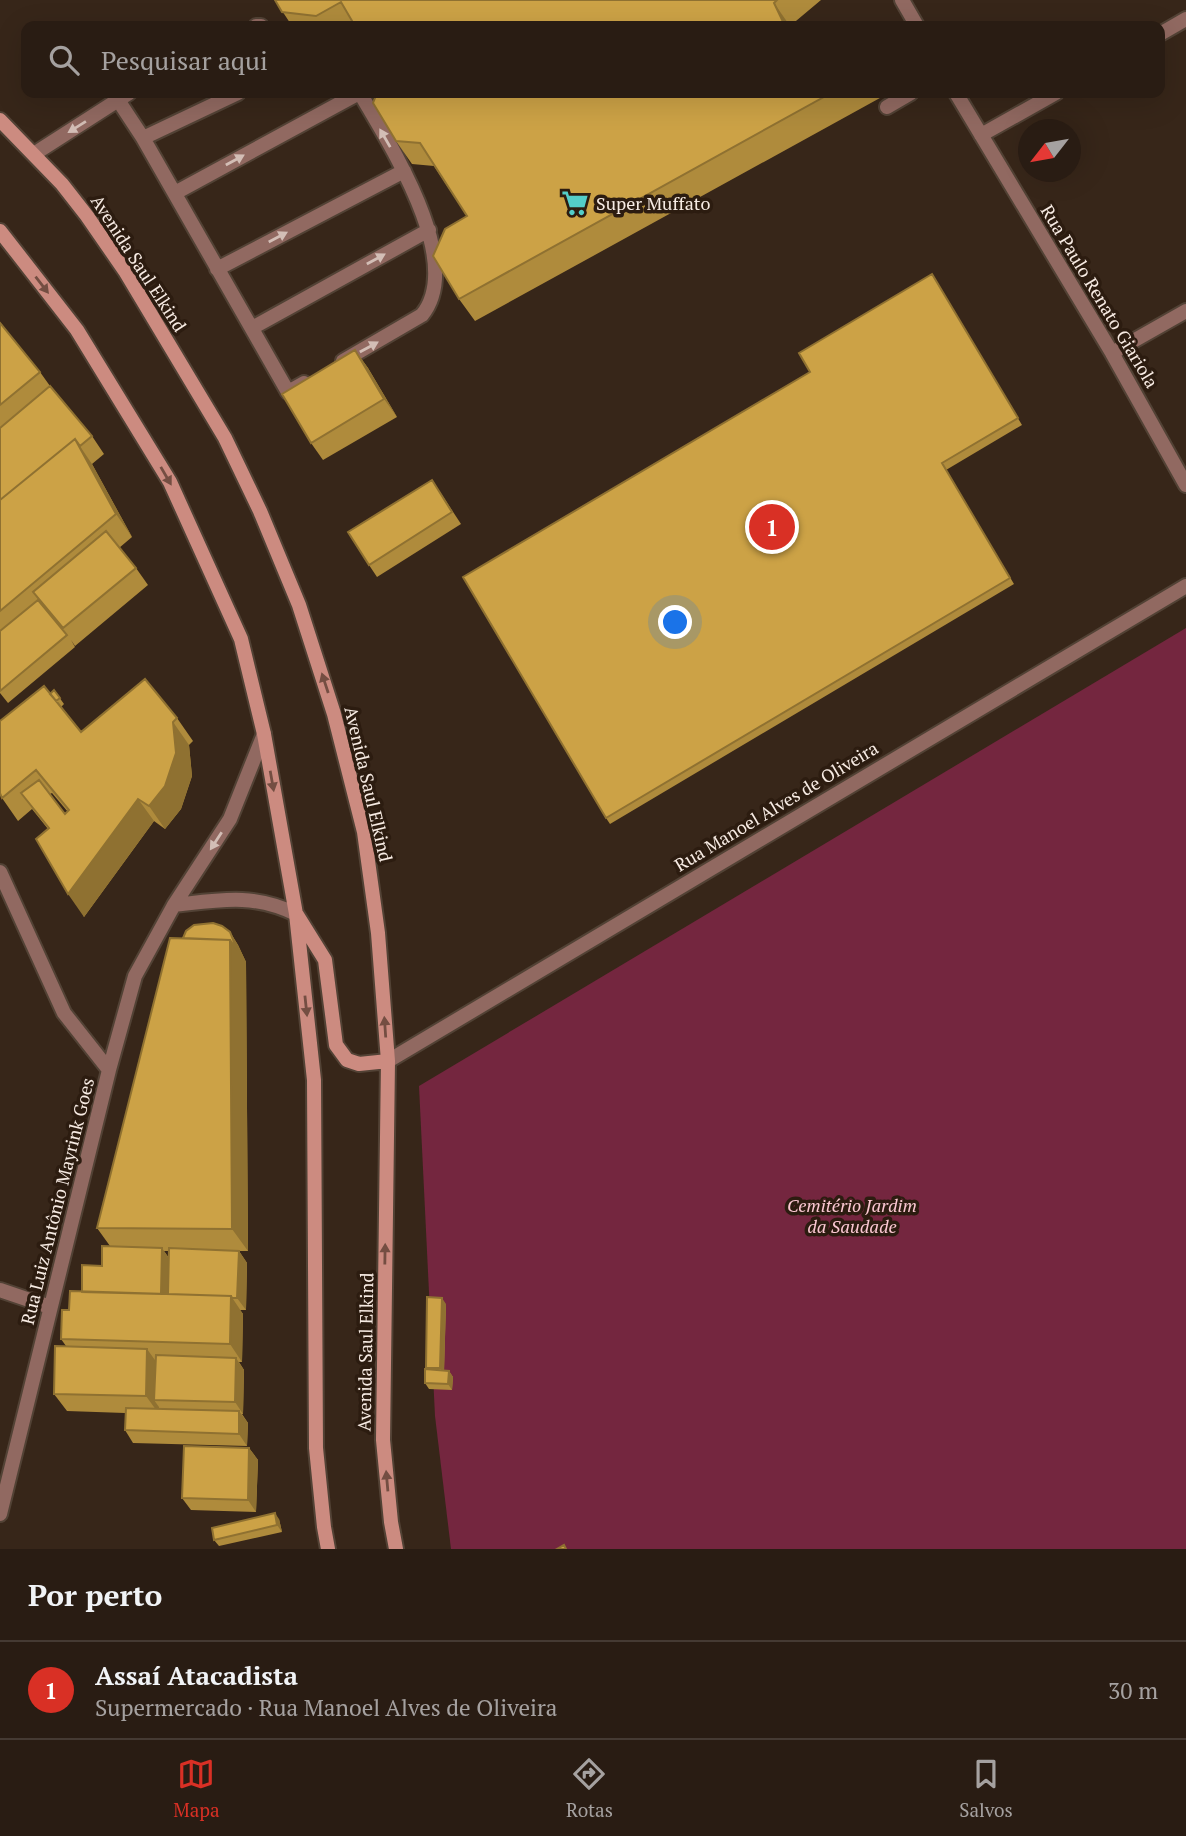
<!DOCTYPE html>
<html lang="pt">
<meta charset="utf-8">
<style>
body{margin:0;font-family:"PT Serif",serif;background:#352921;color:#f1f3f6}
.compass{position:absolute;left:1018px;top:119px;width:63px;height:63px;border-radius:50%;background:#291c13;box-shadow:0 7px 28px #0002;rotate:239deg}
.you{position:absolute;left:676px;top:623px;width:24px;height:24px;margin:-18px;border:5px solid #fff;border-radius:50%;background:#1a73e8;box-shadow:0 0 0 10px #1a73e833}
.badge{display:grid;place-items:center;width:46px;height:46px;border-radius:50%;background:#d93025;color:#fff;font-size:23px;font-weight:700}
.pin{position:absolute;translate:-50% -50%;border:4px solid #fff;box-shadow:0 2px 7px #0006}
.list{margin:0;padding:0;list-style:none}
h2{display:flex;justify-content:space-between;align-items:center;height:91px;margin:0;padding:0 28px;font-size:30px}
h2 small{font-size:23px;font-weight:400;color:#a5a1a0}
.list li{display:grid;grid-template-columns:46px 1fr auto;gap:21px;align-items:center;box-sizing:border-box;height:98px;padding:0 28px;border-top:2px solid #453a33}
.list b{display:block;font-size:26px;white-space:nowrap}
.list p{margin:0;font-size:23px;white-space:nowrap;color:#a5a1a0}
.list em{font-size:23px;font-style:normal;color:#a5a1a0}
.icon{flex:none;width:38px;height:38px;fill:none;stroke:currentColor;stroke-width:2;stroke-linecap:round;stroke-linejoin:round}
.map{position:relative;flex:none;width:1186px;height:1549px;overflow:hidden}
.search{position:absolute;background:#291c13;box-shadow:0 7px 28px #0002;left:21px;right:21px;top:21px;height:77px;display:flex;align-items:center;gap:18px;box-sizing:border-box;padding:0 24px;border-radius:14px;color:#a5a1a0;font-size:26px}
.sheet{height:189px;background:#291c13}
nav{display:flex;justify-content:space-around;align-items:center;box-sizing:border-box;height:98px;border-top:2px solid #453a33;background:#291c13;font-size:19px;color:#a5a1a0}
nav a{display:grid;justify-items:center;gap:4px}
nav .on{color:#d93025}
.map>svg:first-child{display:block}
.green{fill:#74263f}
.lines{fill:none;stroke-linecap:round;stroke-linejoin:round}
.lane-casing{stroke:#524235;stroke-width:18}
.street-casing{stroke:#524235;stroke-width:18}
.secondary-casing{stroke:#524235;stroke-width:18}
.lane{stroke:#916961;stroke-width:14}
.street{stroke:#916961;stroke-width:14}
.secondary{stroke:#cc8b80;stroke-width:14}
.wall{fill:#af8b3c;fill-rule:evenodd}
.shaded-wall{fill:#8f7131}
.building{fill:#cca246;stroke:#8f7131;stroke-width:2}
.oneway{fill:#d3beb6}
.oneway2{fill:#744e42}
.labels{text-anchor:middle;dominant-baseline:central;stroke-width:7;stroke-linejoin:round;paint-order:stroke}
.poi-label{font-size:18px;fill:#f7ebe3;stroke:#2c1c10;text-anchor:start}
.street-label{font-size:18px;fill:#f7ebe3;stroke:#2c1c10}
.park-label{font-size:18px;font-style:italic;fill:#fcc8d3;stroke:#2c1c10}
</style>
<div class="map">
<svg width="1186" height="1549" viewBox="0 0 1186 1549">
<rect width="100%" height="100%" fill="#372619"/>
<path class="green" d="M1186 628V1549H451L435 1416 419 1086Z"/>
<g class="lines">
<g class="lane-casing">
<path id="lane" d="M256 26H261
M118 100 143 138 288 392 304 383
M887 107 911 93
M143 138 238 93
M34 154 129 93
M175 193 359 93
M217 269 404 171
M252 328 429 230
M343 361 422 315C466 261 388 142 360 93"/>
</g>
<g class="street-casing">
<path id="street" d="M902 0 917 26
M1160 34 1186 19
M956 93 1112 353 1186 485
M981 135 1056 93
M1112 353 1186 311
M0 872 64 1013 109 1070
M174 905C220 900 253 893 296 914
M388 1061 1186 586
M0 1290 50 1307
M0 1514 109 1070 135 976 174 905 230 819 264 734"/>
</g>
<g class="secondary-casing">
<path id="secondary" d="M0 120 62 184 87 216 125 271 225 438 260 511 299 605 334 714 364 832 378 933 388 1061 383 1440 391 1522 396 1549
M0 231 77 330 170 482 241 639 264 734 296 914 314 1080 316 1448 324 1527 328 1549
M297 915 325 960 336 1045 347 1060 359 1064 388 1061"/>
</g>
<use href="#lane" class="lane"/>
<use href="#street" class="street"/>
<use href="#secondary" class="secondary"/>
</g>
<path class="wall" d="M275 0H821L790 26H292Z
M377 93H889L475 321 459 299 467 216 434 166 412 164 396 141Z
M932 274 1022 425 946 470 1014 584 610 824 606 818 810 372Z
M0 323 40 372 55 393 92 436 104 454 92 464 132 537 119 548 136 568 148 585 75 646 71 640 75 647 8 703 0 693Z
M355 350 368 368 397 417 323 460 311 443Z
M440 492 461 524 377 577 369 565Z
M54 690 64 704 61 707 81 732 177 718 193 741 189 745 192 776 181 809 165 829 154 821 84 917 48 829 32 809 18 821 2 798 50 694ZM52 793 68 812 65 814 50 794Z
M230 932 238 945 246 962 248 1251H239L247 1263 246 1310H240L243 1314 242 1362H239L244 1370 243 1414H242L248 1423 247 1446 133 1443 125 1430V1413L67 1411 54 1394 66 1346 61 1339 69 1310 82 1292 102 1266 110 1246 97 1228 183 938ZM164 1251H169V1258Z
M446 1304 444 1370 449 1371 453 1377 452 1390 429 1389 425 1383 427 1369 426 1368Z
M249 1448 258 1460 256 1512 191 1510 182 1498Z
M279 1519 282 1532 219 1546 214 1540Z"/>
<path class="shaded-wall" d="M774 3 790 26H785Z
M355 350 368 368 397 417 384 399Z
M75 439 92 464 132 537 116 514Z
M173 722 189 745 192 776 181 809 165 829 149 806Z
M138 799 154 821 84 917 68 894Z
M230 932 238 945 246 962 237 950Z
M230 940 246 962 248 1251 232 1229Z
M162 1248 170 1260V1298L161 1294Z
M239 1251 247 1263 246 1310 237 1298Z
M231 1296 243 1314 242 1362 230 1344Z
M442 1298 446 1304 444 1374 440 1368Z
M147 1349 160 1367 154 1400 159 1407V1414L146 1396Z
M236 1358 244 1370 243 1414 235 1402Z
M449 1371 453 1377 452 1390 448 1384Z
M239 1411 248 1423 247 1446 239 1434Z
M249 1448 258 1460 256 1512 248 1500Z
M275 1513 279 1519 282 1532 277 1525Z"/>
<path class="building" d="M275 0H777L774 3 785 26H355L341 2 316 16 282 12Z
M377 93H831L459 299 433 256 445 229 467 216 420 143 396 141 373 103Z
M932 274 1018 418 942 463 1010 578 606 818 463 577 810 372 799 353Z
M0 323 40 372 0 405Z
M355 350 384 399 311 443 282 394Z
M50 386 92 436 80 446 75 439 0 500V428Z
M75 439 116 514 0 611V500Z
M432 480 452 512 369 565 348 532Z
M106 531 136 568 63 628 33 592Z
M38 600 67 635 0 691V631Z
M145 679 177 718 173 722 176 753 165 786 149 806 138 799 68 894 36 839 49 828 21 793 39 780 65 814 69 810 36 770 2 798 0 793V721L44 686 81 732Z
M54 690 60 698 56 701 50 694Z
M213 923 222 926 230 932 237 950 230 940 183 938 186 931 194 925Z
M170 938 230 940 232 1229 97 1228Z
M102 1246 162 1248 161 1294 82 1292V1265L102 1266Z
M169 1248 239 1251 237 1298H232L231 1296 168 1294Z
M70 1291 231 1296 230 1344 61 1339 62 1310H69Z
M427 1297 442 1298 440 1368H426Z
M55 1346 147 1349 146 1396 54 1394Z
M156 1355 236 1358 235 1402 154 1400Z
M425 1369 449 1371 448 1384 425 1383Z
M126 1408 239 1411V1434L125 1430Z
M184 1446 249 1448 248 1500 182 1498Z
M275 1513 277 1525 214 1540 212 1528Z
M564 1545 566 1549H557Z"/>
<defs><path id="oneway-solid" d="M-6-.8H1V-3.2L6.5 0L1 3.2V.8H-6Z" transform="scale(1.75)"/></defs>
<g class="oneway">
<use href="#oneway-solid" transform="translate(77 127) rotate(148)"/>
<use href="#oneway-solid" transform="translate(385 138) rotate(-120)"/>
<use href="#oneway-solid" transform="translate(235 160) rotate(-29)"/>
<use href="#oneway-solid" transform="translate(278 237) rotate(-28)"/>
<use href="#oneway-solid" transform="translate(376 259) rotate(-29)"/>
<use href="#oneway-solid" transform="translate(369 347) rotate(-29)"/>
<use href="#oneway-solid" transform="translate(216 841) rotate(123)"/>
</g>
<g class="oneway2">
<use href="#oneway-solid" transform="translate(42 285) rotate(52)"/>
<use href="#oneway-solid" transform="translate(166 476) rotate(60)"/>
<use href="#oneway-solid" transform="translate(325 683) rotate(-108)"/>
<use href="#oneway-solid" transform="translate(272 781) rotate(80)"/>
<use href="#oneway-solid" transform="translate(306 1006) rotate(84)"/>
<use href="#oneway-solid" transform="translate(385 1027) rotate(-94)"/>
<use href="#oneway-solid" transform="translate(385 1254) rotate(-89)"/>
<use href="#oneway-solid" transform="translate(387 1481) rotate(-95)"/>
</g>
<defs>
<g id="supermarket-bare" transform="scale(2.1)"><path d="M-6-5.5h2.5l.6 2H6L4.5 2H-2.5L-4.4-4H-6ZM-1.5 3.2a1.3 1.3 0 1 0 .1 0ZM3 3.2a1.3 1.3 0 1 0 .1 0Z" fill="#54cdc8" stroke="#2c1c10" stroke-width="2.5" paint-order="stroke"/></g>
</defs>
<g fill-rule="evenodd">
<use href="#supermarket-bare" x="575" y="203"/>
</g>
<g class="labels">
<g class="poi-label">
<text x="596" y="203">Super Muffato</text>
</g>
<g class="street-label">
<text transform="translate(139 263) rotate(57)">Avenida Saul Elkind</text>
<text transform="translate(1100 296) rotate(59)">Rua Paulo Renato Giariola</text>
<text transform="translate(369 784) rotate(77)">Avenida Saul Elkind</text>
<text transform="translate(776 806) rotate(-31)">Rua Manoel Alves de Oliveira</text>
<text transform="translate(57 1201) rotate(-76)">Rua Luiz Antônio Mayrink Goes</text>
<text transform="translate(365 1352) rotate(-89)">Avenida Saul Elkind</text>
</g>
<g class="park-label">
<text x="852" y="1205">Cemitério Jardim<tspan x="852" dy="21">da Saudade</tspan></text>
</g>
</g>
</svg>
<svg class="compass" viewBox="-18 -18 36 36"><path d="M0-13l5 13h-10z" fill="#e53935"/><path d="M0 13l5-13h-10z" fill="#a5a1a0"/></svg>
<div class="you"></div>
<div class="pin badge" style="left:772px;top:527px">1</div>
<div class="search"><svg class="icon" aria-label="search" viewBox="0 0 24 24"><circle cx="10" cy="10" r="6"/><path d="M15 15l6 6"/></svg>Pesquisar aqui</div>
</div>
<section class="sheet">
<h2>Por perto<small></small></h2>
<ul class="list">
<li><span class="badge">1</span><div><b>Assaí Atacadista</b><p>Supermercado · Rua Manoel Alves de Oliveira</p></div><em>30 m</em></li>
</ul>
</section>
<nav>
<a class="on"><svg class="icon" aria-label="map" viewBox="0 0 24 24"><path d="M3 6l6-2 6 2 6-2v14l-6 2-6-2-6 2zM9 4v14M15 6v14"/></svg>Mapa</a>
<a><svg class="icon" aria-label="directions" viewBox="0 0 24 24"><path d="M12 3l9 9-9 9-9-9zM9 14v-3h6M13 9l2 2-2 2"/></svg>Rotas</a>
<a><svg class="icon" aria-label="saved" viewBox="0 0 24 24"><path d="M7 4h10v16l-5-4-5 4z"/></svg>Salvos</a>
</nav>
